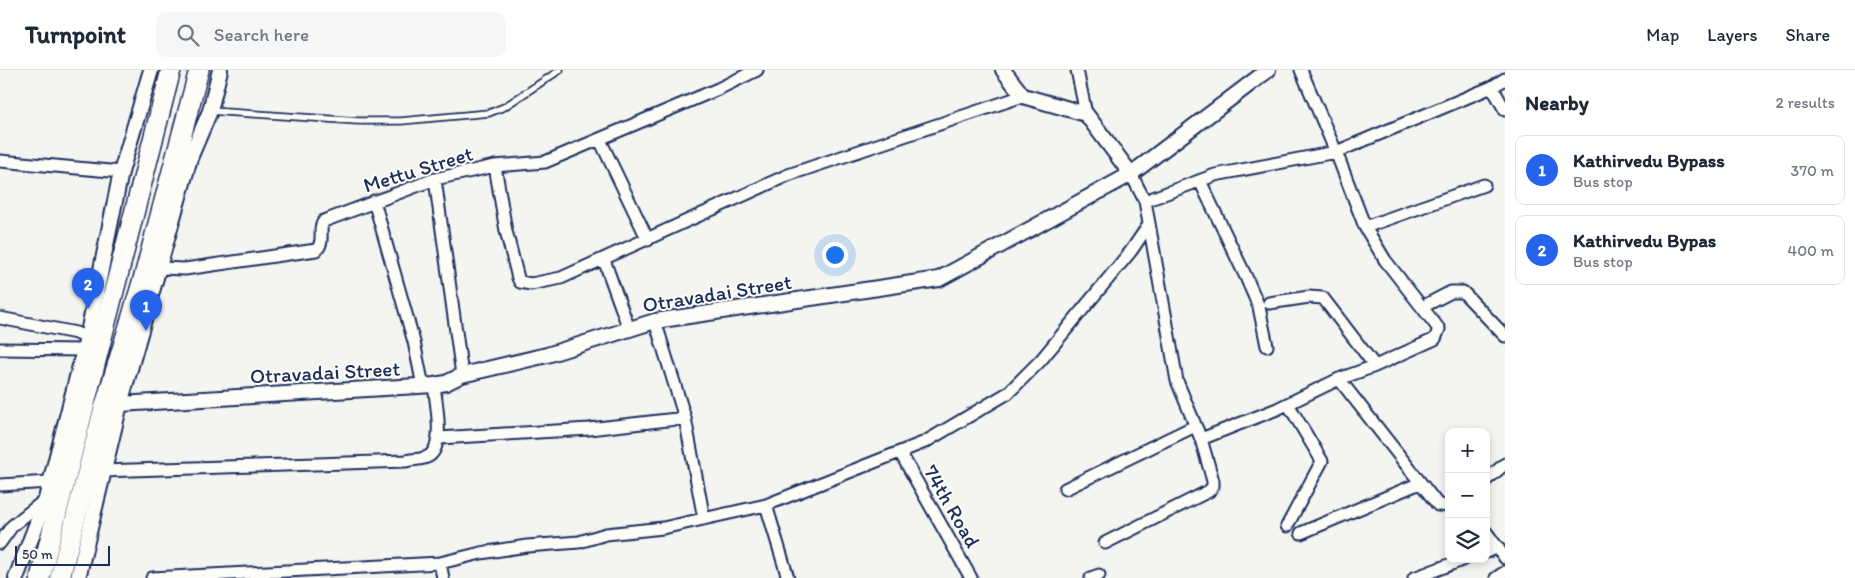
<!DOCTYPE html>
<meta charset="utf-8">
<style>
body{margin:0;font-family:Itim,sans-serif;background:#f6f6f7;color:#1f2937}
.controls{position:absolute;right:15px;bottom:15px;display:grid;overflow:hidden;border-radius:10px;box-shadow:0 2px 8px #0003}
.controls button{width:45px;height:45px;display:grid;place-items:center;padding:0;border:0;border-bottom:1px solid #e0e1e3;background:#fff;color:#1f2937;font:25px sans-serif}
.scale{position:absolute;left:15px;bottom:12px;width:95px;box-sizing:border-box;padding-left:5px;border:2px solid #1b2f5e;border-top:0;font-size:14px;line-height:18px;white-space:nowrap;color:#1b2f5e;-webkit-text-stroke:4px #fdfcf7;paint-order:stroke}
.you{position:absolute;left:834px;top:184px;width:18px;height:18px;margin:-12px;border:4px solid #fff;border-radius:50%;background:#1a73e8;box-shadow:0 0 0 8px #1a73e833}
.badge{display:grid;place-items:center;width:32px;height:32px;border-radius:50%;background:#2563eb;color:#fff;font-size:16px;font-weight:700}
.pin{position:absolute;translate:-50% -41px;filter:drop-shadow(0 1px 2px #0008)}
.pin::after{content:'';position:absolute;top:26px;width:18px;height:15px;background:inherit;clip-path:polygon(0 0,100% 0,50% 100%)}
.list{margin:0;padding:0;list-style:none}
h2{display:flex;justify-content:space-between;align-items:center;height:65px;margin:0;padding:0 20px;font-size:21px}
h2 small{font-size:16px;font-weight:400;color:#747a83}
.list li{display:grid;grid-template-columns:32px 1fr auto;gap:15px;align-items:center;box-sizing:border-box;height:70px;margin:0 10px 10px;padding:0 10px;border:1px solid #e0e1e3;border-radius:10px}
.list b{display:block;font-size:19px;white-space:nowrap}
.list p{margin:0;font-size:16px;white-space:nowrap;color:#747a83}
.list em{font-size:16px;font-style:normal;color:#747a83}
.icon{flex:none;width:28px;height:28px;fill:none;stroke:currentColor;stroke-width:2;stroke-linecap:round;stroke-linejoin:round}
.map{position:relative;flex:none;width:1505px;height:508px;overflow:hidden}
header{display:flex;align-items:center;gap:30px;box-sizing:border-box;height:70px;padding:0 25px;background:#fff;border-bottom:1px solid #e0e1e3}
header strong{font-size:24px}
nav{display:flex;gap:28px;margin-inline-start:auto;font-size:18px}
.search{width:350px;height:45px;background:#f6f6f7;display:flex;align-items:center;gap:12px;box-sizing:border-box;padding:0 18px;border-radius:10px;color:#747a83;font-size:19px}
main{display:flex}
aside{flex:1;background:#fff}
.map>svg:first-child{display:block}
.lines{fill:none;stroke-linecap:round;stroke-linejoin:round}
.service-casing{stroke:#1b2f5e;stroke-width:9}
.minor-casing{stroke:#1b2f5e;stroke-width:15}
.tertiary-casing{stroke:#1b2f5e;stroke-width:18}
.trunk-casing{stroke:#1b2f5e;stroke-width:22}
.service{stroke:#fdfcf7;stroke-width:5.5}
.minor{stroke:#fdfcf7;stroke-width:11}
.tertiary{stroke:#fdfcf7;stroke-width:14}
.trunk{stroke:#fdfcf7;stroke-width:19}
.labels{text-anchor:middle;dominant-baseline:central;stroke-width:4;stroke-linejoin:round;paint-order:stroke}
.street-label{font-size:21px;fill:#1b2f5e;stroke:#fdfcf7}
</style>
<header>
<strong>Turnpoint</strong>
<div class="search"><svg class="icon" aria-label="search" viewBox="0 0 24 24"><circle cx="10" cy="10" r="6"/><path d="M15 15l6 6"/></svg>Search here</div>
<nav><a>Map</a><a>Layers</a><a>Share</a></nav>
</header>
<main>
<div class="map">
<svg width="1505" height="508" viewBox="0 0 1505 508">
<rect width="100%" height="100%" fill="#f4f4f1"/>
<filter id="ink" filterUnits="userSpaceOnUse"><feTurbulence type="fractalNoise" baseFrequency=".02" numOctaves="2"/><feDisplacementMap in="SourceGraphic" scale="10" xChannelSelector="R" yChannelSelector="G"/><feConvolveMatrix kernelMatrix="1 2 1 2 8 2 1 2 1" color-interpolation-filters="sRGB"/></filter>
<g filter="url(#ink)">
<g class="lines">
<g class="service-casing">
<path id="service" d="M210 41 358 51H401L489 43 504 37 560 0"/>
</g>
<g class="minor-casing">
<path id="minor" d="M1077 0 1086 44
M1505 9 1492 17 1505 40
M600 70 648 170
M0 91 121 102
M495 96 506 161 518 208 520 212 531 214 561 208 788 105 1023 26
M1131 104 1145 131 1177 311 1201 369 1277 339 1339 309 1375 296 1323 228 1309 227 1269 233
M435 109 462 305
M1200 111 1246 207 1259 237 1267 276
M374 131 414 272 423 316
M1145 131 1215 105 1336 82 1301 0
M1365 157 1484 115
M604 190 629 259
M160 198 185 199 316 180C326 172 317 159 324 151L435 109 495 96 545 92 718 19 757 0
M1422 237 1451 222H1463L1505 266
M0 248 76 263 87 268
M655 251 685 348 704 449
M0 279 84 280
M1375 296 1435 269 1439 259 1385 190 1365 157 1336 82 1492 17
M1339 309 1438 435 1449 436
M439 368 589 359 685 348
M900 382 971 508
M102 401 406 391C413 389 423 390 429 386 445 375 436 333 434 315
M1486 410 1505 394
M0 415 50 412
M1065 419 1195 356
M766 435 925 372 1008 323 1041 290 1131 181 1148 156
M1287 456 1322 391 1288 334
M1486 462 1505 488
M1301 463 1420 413
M0 473 12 456 46 429
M1105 473 1209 421 1213 416V411L1201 369
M1486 482 1498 477
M440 493 443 508
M152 508 440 493 481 483 527 476 579 472 606 464 663 458 766 435 788 508
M1091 508 1099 505
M1414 508 1465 489
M1496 508 1505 502"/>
</g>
<g class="tertiary-casing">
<path id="tertiary" d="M1003 0 1023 26 1086 44 1131 104
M120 334 434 315 446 313 462 305 547 285 655 251 939 209 1131 104 1268 0
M16 508 46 429 87 268 121 102 151 0
M78 508 120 334 190 88 210 41 220 0"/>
</g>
<g class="trunk-casing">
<path id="trunk" d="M40 508 171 0
M60 508 103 342 144 206 199 0"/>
</g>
<use href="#service" class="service"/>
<use href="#minor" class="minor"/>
<use href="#tertiary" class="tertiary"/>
<use href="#trunk" class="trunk"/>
</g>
</g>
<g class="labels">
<g class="street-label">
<text transform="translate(418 99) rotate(-17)">Mettu Street</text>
<text transform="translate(717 223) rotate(-9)">Otravadai Street</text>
<text transform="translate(325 302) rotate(-3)">Otravadai Street</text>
<text transform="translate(952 436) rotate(60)">74th Road</text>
</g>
</g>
</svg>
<div class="controls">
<button>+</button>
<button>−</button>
<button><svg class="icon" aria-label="layers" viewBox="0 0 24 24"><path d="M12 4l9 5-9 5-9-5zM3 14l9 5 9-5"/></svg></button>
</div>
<div class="scale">50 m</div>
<div class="you"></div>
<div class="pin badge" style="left:146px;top:261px">1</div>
<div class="pin badge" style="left:88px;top:239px">2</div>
</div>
<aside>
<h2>Nearby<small>2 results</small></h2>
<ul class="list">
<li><span class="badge">1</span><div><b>Kathirvedu Bypass</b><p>Bus stop</p></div><em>370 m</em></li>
<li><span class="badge">2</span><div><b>Kathirvedu Bypas</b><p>Bus stop</p></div><em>400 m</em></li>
</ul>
</aside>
</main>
